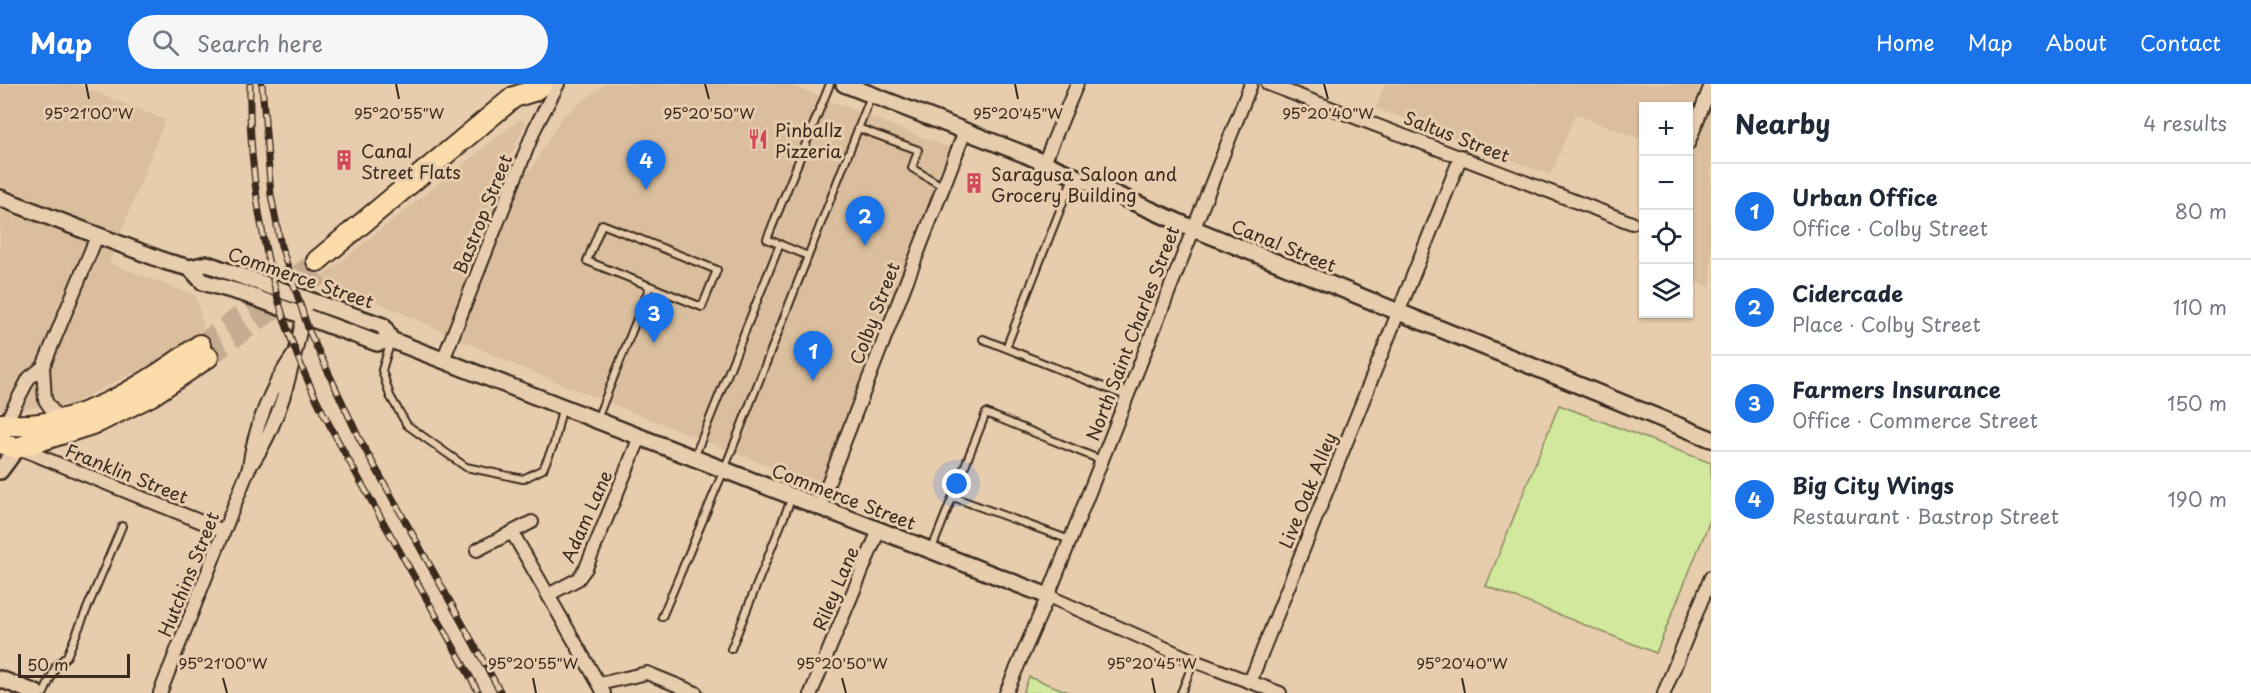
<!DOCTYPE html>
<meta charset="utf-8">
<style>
body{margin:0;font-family:"Playpen Sans",sans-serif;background:#f6f6f7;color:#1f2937}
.controls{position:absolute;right:18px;top:18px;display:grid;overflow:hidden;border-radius:0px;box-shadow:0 2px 4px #0004}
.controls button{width:54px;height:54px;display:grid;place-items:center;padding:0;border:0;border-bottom:2px solid #e0e1e3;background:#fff;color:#1f2937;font:30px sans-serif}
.scale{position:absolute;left:18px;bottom:15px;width:112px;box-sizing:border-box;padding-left:6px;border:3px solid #3b2a1e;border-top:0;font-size:16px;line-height:21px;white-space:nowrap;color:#3b2a1e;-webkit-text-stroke:4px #e7ccae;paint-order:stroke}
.you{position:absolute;left:957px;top:400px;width:21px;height:21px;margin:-15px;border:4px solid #fff;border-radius:50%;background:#1a73e8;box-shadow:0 0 0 9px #1a73e833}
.badge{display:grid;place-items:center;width:39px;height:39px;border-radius:50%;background:#1a73e8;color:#fff;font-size:20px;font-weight:700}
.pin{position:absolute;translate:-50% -50px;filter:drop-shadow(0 2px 3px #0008)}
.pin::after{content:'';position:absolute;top:32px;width:21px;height:18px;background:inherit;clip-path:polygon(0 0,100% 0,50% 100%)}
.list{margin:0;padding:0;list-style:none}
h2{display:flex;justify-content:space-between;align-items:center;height:78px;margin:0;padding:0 24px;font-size:26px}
h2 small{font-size:20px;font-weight:400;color:#747a83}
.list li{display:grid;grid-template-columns:39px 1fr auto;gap:18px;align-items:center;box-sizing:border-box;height:96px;padding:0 24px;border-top:2px solid #e0e1e3}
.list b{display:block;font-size:22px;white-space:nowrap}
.list p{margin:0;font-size:20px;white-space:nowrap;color:#747a83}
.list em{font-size:20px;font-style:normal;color:#747a83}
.icon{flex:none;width:33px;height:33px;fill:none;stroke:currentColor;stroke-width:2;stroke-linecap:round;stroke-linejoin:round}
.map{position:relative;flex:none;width:1711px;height:609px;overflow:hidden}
header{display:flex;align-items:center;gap:36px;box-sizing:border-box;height:84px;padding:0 30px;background:#1a73e8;color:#fff}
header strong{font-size:28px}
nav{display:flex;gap:33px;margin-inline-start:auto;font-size:21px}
.search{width:420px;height:54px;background:#f6f6f7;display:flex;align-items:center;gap:15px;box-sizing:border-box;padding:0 21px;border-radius:33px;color:#747a83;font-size:22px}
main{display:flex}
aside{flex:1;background:#fff}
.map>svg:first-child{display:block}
.built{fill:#dabe9d}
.green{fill:#d2e89d;stroke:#86895e;stroke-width:1.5}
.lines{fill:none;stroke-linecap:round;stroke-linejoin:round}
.primary-tunnel{stroke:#c5ac91;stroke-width:20;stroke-dasharray:20 10;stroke-linecap:butt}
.service-casing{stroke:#3b2a1e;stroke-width:10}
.minor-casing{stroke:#3b2a1e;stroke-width:16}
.tertiary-casing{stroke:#3b2a1e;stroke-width:20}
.primary-casing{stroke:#3b2a1e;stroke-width:24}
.service{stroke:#e7ccae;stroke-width:6}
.minor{stroke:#e7ccae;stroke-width:12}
.tertiary{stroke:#e7ccae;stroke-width:15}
.primary{stroke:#fddcac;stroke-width:20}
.rail-casing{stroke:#3b2a1e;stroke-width:7}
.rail{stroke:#e7ccae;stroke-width:4.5;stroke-dasharray:14;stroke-linecap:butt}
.ticks{fill:none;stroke:#3b2a1e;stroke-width:2}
.labels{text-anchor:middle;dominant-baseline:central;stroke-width:6;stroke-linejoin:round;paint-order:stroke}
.poi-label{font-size:18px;fill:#3b2a1e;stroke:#e7ccae;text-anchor:start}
.street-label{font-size:18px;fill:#3b2a1e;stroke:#e7ccae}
.ticks-label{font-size:15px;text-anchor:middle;fill:#3b2a1e;stroke:#e7ccae;stroke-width:6;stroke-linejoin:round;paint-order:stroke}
</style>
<header>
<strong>Map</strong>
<div class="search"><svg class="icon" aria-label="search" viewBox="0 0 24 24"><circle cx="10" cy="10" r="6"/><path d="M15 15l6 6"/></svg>Search here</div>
<nav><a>Home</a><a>Map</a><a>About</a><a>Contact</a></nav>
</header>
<main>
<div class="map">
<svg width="1711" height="609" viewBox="0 0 1711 609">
<rect width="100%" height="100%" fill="#e7ccae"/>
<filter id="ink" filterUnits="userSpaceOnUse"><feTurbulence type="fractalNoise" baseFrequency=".0167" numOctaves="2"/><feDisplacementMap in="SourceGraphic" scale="12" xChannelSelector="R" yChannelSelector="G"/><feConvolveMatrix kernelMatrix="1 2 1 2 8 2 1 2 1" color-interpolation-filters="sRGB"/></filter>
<g filter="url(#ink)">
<path class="built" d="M0 0H75L165 36 109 179 196 212 204 247 176 267 69 321 0 326Z
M605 0H788L949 64 820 402 524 285 394 225 319 195 520 35 524 36 525 41 508 77 531 86 561 34Z
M1385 0H1711V204L1689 195 1688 22H1644L1643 56 1575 30 1551 91 1376 24Z"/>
<path class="green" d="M1559 321 1711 379V434L1656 569 1486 502Z
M1029 593 1071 609H1023Z"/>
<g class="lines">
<path class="primary-tunnel" d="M200 261 317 177
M208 273 325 187"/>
<g class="service-casing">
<path id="service" d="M858 44 918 66 912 84 942 102
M602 140 717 186 702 223 587 177Z
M808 172 767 155 830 0
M983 255 1126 312
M391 257 382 286 390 312 407 341 466 383 523 395 543 385 554 360 562 325
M1006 264 1073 93
M597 335 650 202
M694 374 780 160
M953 413 1070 456
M931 467 986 329 1101 376
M662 533 724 386 871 12
M731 565 792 413
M44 609 56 582 67 572 122 442
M1181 609 1194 577"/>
</g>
<g class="minor-casing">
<path id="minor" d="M1268 0 1632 139
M1688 60 1711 1
M1044 79 1077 0
M443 276 535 44 558 0
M65 334 54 329 45 316 43 283 97 152
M5 340 29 294 43 283
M19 364 224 447
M249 383C254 344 271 302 294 270
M819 423 965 47
M512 448 604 609
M477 466 532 438
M548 511 578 495 586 484 640 353
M1048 512 1194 577 1280 609
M1250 598 1461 72
M599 600 647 589 696 609
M160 609 249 384C284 335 294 274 307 215
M811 609 879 446
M1006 609 1048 512 1251 0
M1664 609 1711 493"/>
</g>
<g class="tertiary-casing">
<path id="tertiary" d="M844 0 1024 70 1192 144 1711 355
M0 114 167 178 190 184 207 180 383 242 391 256
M190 184 203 198 245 210 377 259 391 256 1048 512
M0 387 17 364
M0 595 36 609"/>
</g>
<g class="primary-casing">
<path id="primary" d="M317 177 514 13 533 7 543 0
M0 340C72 350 144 302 200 261
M0 359 17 364 98 338 152 311 208 273"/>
</g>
<use href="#service" class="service"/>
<use href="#minor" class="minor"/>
<use href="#tertiary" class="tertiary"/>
<use href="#primary" class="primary"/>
<g class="rail-casing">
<path id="rail" d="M250 0C248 81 263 179 291 255 311 312 343 366 372 418 408 482 444 545 479 609
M262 0 271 111 281 162 309 247 359 354 501 609"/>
</g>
<use href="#rail" class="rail"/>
</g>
</g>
<path class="ticks" d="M86 0 89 15M396 0 399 15M705 0 709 15M1015 0 1018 15M1324 0 1328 15M223 594 227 609M533 594 536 609M842 594 846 609M1152 594 1155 609M1462 594 1465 609"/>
<defs>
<g id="restaurant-bare" transform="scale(1.62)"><path d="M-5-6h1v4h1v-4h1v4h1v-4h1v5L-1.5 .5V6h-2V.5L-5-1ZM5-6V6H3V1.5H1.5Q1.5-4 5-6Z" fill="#d1495b" stroke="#e7ccae" stroke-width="2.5" paint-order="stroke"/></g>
<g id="building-bare" transform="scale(1.62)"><path d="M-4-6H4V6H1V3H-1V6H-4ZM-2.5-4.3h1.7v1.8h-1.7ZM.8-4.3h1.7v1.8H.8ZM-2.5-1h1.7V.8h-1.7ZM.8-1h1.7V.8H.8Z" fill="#d1495b" stroke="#e7ccae" stroke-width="2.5" paint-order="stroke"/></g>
</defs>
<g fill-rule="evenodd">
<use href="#restaurant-bare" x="758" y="55"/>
<use href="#building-bare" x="344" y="76"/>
<use href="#building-bare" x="974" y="99"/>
</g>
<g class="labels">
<g class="poi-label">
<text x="775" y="45">Pinballz<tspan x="775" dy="21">Pizzeria</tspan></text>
<text x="361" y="66">Canal<tspan x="361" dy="21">Street Flats</tspan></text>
<text x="991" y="89">Saragusa Saloon and<tspan x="991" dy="21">Grocery Building</tspan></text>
</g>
<g class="street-label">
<text transform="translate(1457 52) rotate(21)">Saltus Street</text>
<text transform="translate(482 130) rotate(-68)">Bastrop Street</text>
<text transform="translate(1284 161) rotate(22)">Canal Street</text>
<text transform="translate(301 193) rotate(19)">Commerce Street</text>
<text transform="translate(874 229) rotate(-69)">Colby Street</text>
<text transform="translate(1132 249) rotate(-69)">North Saint Charles Street</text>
<text transform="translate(127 389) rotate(22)">Franklin Street</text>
<text transform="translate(1307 406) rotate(-68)">Live Oak Alley</text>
<text transform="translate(844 412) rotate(21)">Commerce Street</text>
<text transform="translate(586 432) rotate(-66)">Adam Lane</text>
<text transform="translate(188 490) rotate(-68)">Hutchins Street</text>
<text transform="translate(835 504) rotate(-67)">Riley Lane</text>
</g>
</g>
<g class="ticks-label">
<text x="89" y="35">95°21'00"W</text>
<text x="399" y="35">95°20'55"W</text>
<text x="709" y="35">95°20'50"W</text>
<text x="1018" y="35">95°20'45"W</text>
<text x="1328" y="35">95°20'40"W</text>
<text x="223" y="585">95°21'00"W</text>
<text x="533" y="585">95°20'55"W</text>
<text x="842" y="585">95°20'50"W</text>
<text x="1152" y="585">95°20'45"W</text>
<text x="1462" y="585">95°20'40"W</text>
</g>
</svg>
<div class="controls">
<button>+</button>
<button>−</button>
<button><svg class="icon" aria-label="locate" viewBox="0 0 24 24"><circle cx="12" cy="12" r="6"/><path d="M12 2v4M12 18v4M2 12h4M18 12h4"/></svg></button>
<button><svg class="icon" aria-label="layers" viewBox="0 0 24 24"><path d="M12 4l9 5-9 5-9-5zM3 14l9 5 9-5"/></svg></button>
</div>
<div class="scale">50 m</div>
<div class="you"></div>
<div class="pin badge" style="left:813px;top:297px">1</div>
<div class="pin badge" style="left:865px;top:162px">2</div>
<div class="pin badge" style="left:654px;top:259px">3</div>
<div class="pin badge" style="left:646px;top:106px">4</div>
</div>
<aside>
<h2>Nearby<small>4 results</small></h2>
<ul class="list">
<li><span class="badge">1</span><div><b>Urban Office</b><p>Office · Colby Street</p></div><em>80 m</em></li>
<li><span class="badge">2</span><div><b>Cidercade</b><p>Place · Colby Street</p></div><em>110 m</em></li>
<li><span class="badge">3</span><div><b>Farmers Insurance</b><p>Office · Commerce Street</p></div><em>150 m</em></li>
<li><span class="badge">4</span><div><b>Big City Wings</b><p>Restaurant · Bastrop Street</p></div><em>190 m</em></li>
</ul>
</aside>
</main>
